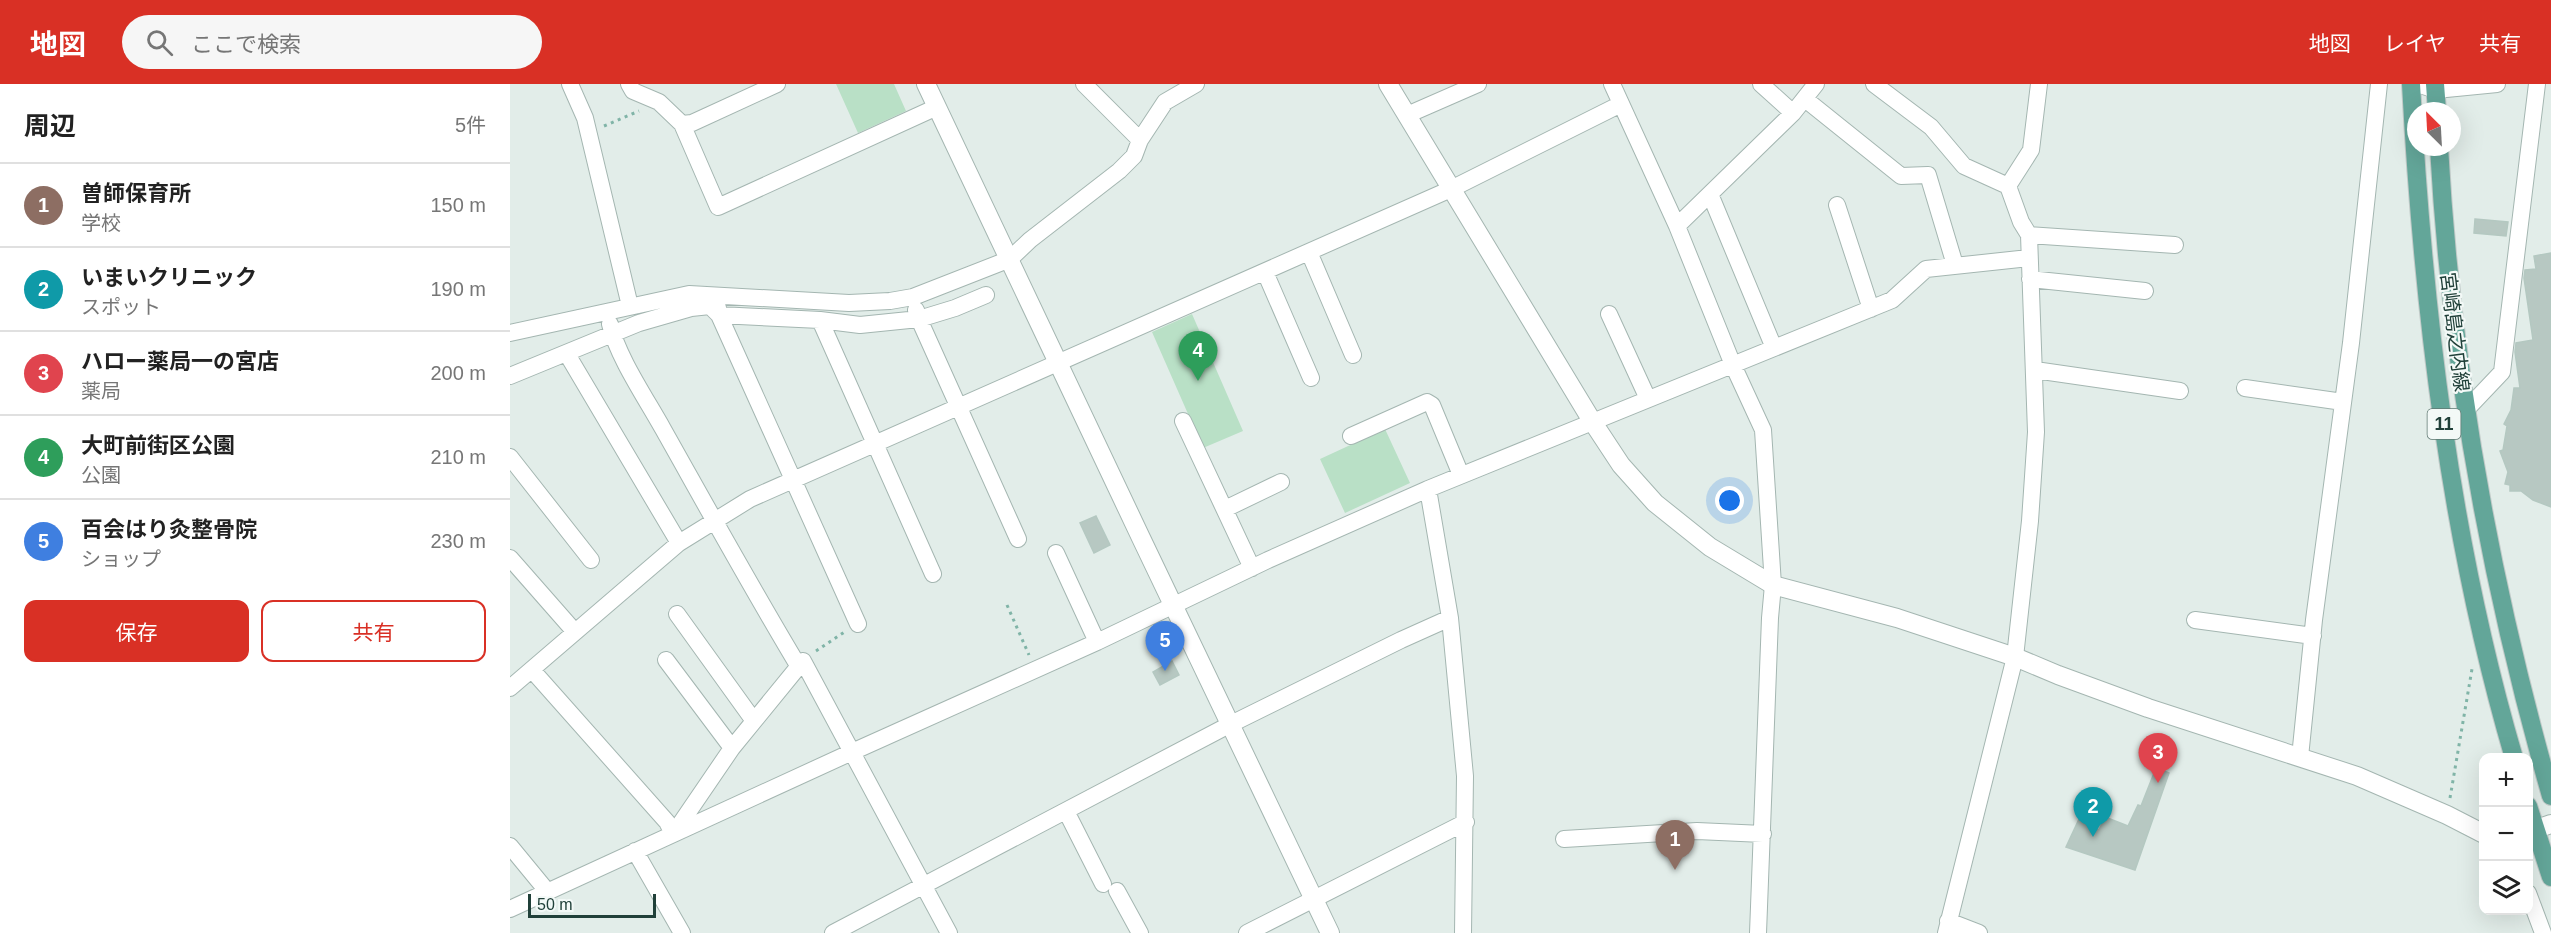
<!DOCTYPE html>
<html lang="ja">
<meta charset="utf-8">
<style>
body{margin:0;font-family:Arial,"Noto Sans JP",sans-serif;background:#f6f6f6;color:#222}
.controls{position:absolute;right:18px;bottom:18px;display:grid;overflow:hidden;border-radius:12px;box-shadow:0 6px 24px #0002}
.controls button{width:54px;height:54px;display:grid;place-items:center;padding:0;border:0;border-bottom:2px solid #e0e0e0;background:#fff;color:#222;font:30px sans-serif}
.compass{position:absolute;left:1897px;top:18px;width:54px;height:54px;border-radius:50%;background:#fff;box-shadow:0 6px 24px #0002;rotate:336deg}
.scale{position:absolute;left:18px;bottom:15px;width:128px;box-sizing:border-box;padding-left:6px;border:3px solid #204039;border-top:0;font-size:16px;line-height:21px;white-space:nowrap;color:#204039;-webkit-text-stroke:4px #f3f9f7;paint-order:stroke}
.you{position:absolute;left:1220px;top:417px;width:21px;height:21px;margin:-15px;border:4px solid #fff;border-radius:50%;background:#1a73e8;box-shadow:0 0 0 9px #1a73e833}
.badge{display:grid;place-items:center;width:39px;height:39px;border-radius:50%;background:#d93025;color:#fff;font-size:20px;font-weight:700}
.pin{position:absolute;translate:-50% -50px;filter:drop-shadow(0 2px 3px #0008)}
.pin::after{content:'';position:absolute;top:32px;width:21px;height:18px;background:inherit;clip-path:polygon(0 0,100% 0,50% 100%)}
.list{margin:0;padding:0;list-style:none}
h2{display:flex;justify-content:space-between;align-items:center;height:78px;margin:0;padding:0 24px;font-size:26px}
h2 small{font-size:20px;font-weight:400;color:#767676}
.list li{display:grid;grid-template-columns:39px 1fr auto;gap:18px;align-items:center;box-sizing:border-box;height:84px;padding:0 24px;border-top:2px solid #e0e0e0}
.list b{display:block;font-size:22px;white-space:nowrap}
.list p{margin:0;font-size:20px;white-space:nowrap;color:#767676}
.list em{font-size:20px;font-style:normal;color:#767676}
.actions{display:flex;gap:12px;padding:18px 24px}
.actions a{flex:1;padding:14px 0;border:2px solid #d93025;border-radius:12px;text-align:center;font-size:21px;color:#d93025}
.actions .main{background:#d93025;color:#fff}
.icon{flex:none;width:33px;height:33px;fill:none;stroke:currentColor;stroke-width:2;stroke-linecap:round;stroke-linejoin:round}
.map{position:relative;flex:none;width:2041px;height:849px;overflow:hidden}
header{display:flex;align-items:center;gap:36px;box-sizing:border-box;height:84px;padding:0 30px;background:#d93025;color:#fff}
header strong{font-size:28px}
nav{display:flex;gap:33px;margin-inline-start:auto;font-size:21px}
.search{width:420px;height:54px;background:#f6f6f6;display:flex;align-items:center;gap:15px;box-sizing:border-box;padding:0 21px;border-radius:33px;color:#767676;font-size:22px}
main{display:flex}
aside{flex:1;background:#fff}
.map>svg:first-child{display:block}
.green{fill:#b9e0c6}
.building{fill:#b7c8c2;stroke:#b4c8c1;stroke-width:1.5}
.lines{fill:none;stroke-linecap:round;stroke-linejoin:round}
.minor-casing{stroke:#a4b6b1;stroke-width:18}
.tertiary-casing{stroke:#a4b6b1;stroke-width:20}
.primary-casing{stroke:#c1cac8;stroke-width:20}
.path{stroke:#80b4a7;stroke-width:3;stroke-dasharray:3 4.5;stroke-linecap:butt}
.minor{stroke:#fff;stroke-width:16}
.tertiary{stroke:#fff;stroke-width:18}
.primary{stroke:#63a699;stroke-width:18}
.labels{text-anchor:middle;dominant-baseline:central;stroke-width:4.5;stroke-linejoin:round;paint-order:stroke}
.shield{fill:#f3f9f7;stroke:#5f7872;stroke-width:1.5}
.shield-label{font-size:18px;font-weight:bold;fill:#204039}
.street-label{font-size:20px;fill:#204039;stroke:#f3f9f7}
</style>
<header>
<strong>地図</strong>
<div class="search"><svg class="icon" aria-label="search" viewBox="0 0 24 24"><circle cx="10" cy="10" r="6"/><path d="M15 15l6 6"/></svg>ここで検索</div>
<nav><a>地図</a><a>レイヤ</a><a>共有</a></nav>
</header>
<main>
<aside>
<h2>周辺<small>5件</small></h2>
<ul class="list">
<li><span class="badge" style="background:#8d6e63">1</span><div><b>曽師保育所</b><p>学校</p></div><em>150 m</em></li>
<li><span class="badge" style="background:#0f9aa8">2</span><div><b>いまいクリニック</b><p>スポット</p></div><em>190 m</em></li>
<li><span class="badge" style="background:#e0444e">3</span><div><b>ハロー薬局一の宮店</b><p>薬局</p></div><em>200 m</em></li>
<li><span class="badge" style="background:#2e9e5b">4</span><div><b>大町前街区公園</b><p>公園</p></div><em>210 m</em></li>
<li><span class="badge" style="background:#3f7fe0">5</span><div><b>百会はり灸整骨院</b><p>ショップ</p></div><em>230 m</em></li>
</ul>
<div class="actions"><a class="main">保存</a><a>共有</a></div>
</aside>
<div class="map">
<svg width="2041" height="849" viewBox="0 0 2041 849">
<rect width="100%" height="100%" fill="#e2ede9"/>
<path class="green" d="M326 0H384L396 27 348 49Z
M682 230 733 347 693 364 642 248Z
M875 345 900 399 835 429 810 375Z"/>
<path class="building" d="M1965 135 1998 138 1996 152 1964 149Z
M2041 169V423L2023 416 2011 407H2000V401L1995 400 1998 388 1990 367 1993 366 1997 342 1994 340 2001 326 2004 304H2010L2005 268 2006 259 2023 256 2014 194 2015 186 2026 185 2024 172Z
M586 432 600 461 584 469 570 439Z
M662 577 669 591 650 601 643 588Z
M1646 684 1659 689 1625 786 1556 763 1569 735 1589 746 1595 733 1618 742 1628 721 1631 722Z"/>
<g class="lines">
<g class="minor-casing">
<path id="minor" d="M60 0 75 34 120 222
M119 0 123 7 149 18 172 40 208 123 427 23
M574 0 630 56
M1102 0 1167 142 1223 281 1253 346 1263 501 1260 534 1248 849
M1251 0 1283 29
M1364 0 1421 43 1454 82 1498 102 1511 138 1519 151 1526 348 1520 437 1505 573 1436 849
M1907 0 1926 6 1987 0
M1295 15 1391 92 1418 91 1445 181
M897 31 968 0
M172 40 182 39 267 0
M1498 102 1521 66 1529 0
M1200 110 1264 264
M1327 121 1361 225
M1167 142 1283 29 1306 0
M1519 151 1665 161
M799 168 843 271
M755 188 801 294
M1520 195 1635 207
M208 224 209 231 348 540
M406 226 409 235 508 455
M1099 230 1138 315
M310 236 423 490
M100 240C107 272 137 316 153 345 198 425 242 505 289 583
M0 249 179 210 339 219 380 217 403 213 500 175 520 156 609 87 624 72 630 56 655 18 686 0
M57 270 169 459
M1525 286 1670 307
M0 292 129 239 181 224 200 222 209 231 310 236 350 241 409 235 445 224 476 211
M1735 304 1833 318
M1955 327 1992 288 2027 0
M673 337 742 484
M841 352 917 318 922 321 951 391
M0 373 81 476
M918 405 940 534 955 692 953 849
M715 425 771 398
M546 469 587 558
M0 474 65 548
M167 530 244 637
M1685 536 1803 552
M156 576 222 664
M22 586 157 738 163 750
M0 604 169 459 240 415 941 105 1111 20
M1790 673 1804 536 1841 259 1869 0
M556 727 593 800
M164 749 222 664 293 577 439 849
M1054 755 1187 747 1253 750
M0 762 37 807
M125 767 172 849
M607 807 630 849
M2018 809 2033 849
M0 825 342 668 587 558 758 476 918 405 1382 216 1416 185 1519 174
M1438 837 1469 849
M323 849 719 641 891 556 940 534
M737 849 956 738"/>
</g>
<g class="tertiary-casing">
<path id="tertiary" d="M416 0C551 283 683 567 820 849
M878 0 1082 337 1111 381 1145 419 1200 463 1263 501 1387 534 1505 573 1548 591 1638 624 1847 692 1937 731 1974 750
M2018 748 2041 740"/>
</g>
<g class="primary-casing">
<path id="primary" d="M1901 0C1913 226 1940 456 2004 674
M1925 0 1927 27
M1929 63C1941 284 1980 499 2041 712
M2018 722 2041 793"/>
</g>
<path class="path" d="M94 42 129 27
M497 521 519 571
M306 567 336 547
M1940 714 1962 585"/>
<use href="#minor" class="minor"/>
<use href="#tertiary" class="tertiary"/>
<use href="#primary" class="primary"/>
</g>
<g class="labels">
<rect class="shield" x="1917.5" y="325" width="33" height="30" rx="4.5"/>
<g class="shield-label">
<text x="1934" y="340">11</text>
</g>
<g class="street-label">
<text transform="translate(1945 248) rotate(83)">宮崎島之内線</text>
</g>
</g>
</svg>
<div class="controls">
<button>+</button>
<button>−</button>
<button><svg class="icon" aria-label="layers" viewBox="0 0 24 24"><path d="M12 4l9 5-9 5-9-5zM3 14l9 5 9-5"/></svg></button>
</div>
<svg class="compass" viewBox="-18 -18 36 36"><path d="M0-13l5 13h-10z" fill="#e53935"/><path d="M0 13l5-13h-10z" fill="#767676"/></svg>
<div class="scale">50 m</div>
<div class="you"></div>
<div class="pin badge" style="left:1165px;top:786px;background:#8d6e63">1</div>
<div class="pin badge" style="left:1583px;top:753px;background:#0f9aa8">2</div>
<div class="pin badge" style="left:1648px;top:699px;background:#e0444e">3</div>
<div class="pin badge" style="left:688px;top:297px;background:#2e9e5b">4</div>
<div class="pin badge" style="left:655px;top:587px;background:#3f7fe0">5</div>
</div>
</main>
